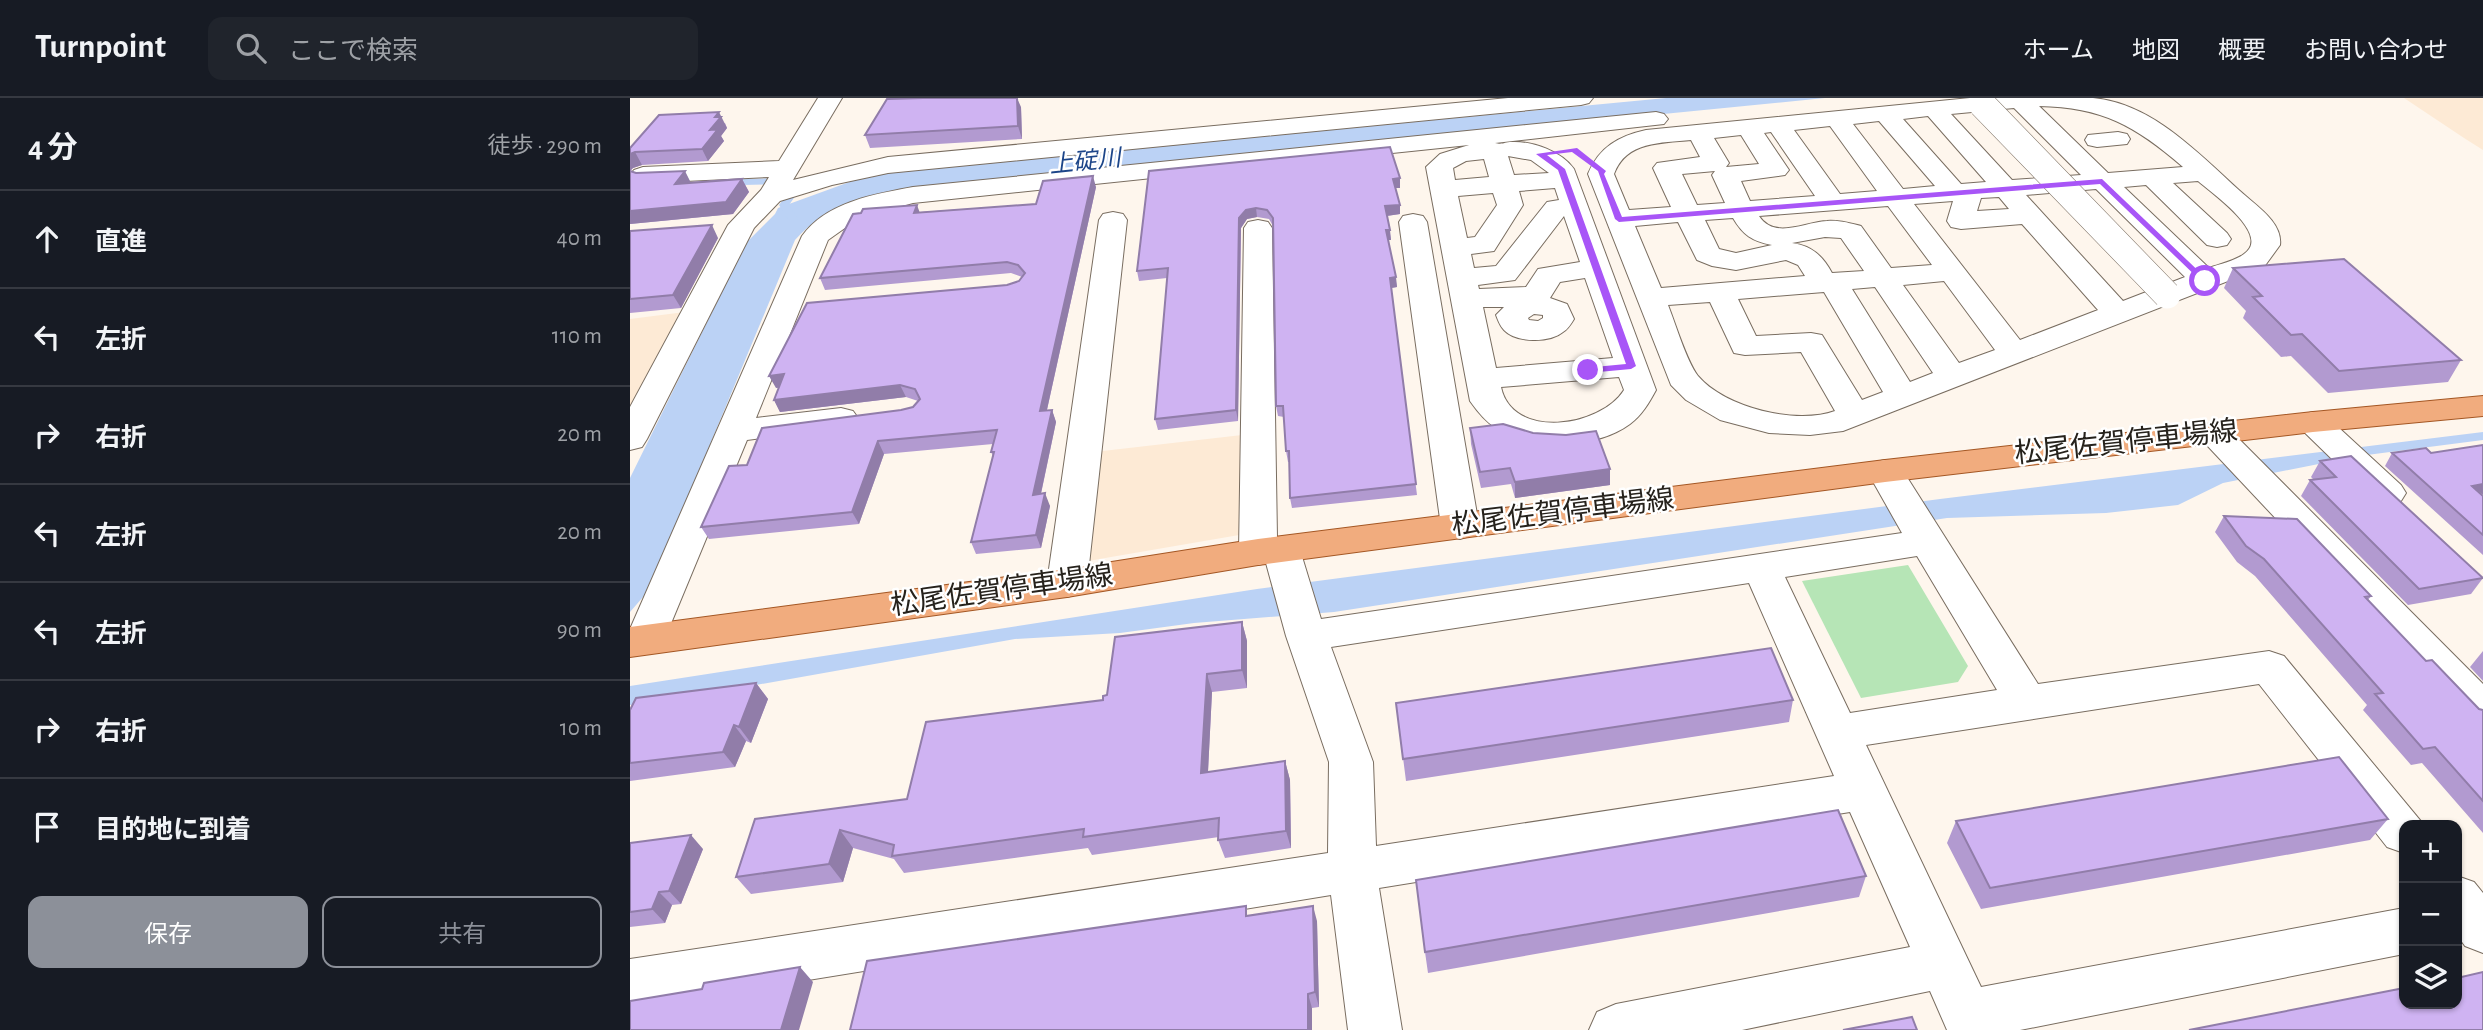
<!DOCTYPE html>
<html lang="ja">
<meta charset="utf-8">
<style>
body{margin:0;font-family:"Alegreya Sans","Noto Sans JP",sans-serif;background:#20242c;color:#f1f3f6}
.controls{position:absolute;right:21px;bottom:21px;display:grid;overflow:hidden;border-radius:14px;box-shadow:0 2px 5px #0004}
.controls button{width:63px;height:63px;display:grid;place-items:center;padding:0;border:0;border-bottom:2px solid #363941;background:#171b24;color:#f1f3f6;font:35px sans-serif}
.stop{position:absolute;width:21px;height:21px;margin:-16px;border:5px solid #a855f7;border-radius:50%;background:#fff}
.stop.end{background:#a855f7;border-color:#fff;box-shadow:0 2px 7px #0008}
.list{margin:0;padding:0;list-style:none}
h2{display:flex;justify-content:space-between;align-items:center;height:91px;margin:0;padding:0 28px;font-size:30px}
h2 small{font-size:23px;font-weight:400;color:#9ea1a6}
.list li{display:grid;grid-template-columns:46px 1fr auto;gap:21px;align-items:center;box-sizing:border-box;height:98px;padding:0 28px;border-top:2px solid #363941}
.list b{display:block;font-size:26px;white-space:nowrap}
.list em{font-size:23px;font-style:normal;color:#9ea1a6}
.actions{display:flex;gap:14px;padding:21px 28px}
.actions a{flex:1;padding:16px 0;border:2px solid #8c9099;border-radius:14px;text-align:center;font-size:24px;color:#8c9099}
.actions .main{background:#8c9099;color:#fff}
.icon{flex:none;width:38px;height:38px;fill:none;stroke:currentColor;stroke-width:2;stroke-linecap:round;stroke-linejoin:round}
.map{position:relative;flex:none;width:1853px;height:932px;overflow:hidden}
header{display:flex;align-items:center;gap:42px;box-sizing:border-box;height:98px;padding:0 35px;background:#171b24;border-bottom:2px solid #363941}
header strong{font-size:33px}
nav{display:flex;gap:38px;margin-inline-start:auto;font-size:24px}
.search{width:490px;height:63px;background:#20242c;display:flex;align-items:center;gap:18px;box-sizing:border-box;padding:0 24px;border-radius:14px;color:#9ea1a6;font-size:26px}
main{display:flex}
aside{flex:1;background:#171b24}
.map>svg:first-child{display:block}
.built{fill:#fdead5}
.green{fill:#b6e5b6}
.water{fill:#bbd2f5}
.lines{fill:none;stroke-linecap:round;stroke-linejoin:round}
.stream{fill:#bbd2f5;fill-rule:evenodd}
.minor-casing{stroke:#796d60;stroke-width:2}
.major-casing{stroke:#a45724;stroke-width:2}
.minor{fill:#fff;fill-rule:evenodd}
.major{fill:#f1ac7e;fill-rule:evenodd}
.minor-bridge-casing{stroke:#796d60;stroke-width:28;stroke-linecap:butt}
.minor-bridge{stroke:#fff;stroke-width:27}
.wall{fill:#b29ad0}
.shaded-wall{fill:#917da9}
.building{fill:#cfb3f2;stroke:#917da9;stroke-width:2}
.route{fill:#a855f7}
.labels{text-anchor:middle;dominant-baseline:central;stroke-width:5;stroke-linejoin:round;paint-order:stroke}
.far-water-label{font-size:24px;font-style:italic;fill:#1c4589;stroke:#fff}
.street-label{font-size:28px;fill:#26221c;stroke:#fff}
</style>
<header>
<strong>Turnpoint</strong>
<div class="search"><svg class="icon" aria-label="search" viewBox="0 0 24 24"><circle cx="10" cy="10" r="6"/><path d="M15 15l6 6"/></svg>ここで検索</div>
<nav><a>ホーム</a><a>地図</a><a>概要</a><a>お問い合わせ</a></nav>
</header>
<main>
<aside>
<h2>4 分<small>徒歩 · 290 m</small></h2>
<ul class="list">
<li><svg class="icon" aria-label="ahead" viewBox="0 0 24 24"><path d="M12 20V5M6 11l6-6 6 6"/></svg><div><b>直進</b></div><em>40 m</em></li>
<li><svg class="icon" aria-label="left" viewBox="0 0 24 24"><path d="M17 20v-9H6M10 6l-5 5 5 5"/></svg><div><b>左折</b></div><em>110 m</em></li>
<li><svg class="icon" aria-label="right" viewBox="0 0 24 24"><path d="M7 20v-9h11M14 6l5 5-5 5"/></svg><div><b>右折</b></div><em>20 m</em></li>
<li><svg class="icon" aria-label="left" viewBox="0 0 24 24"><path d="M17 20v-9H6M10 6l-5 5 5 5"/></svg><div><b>左折</b></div><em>20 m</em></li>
<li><svg class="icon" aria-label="left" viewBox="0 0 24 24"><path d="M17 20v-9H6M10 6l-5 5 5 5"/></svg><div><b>左折</b></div><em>90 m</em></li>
<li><svg class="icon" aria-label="right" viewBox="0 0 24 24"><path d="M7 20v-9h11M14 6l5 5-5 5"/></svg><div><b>右折</b></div><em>10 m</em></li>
<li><svg class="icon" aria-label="arrive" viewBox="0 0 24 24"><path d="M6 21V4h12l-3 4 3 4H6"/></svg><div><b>目的地に到着</b></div></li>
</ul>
<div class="actions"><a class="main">保存</a><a>共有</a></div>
</aside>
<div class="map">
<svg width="1853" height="932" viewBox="0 0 1853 932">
<rect width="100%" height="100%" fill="#fef6ed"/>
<path class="built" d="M1774 0H1853V52L1834 40Z
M55 214 0 319V221Z
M612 337 615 436 452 464 464 354Z"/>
<path class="green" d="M1278 467 1338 568 1328 584 1231 600 1172 483Z"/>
<path class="water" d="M1036 0H1195L271 91C228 101 196 108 165 142L20 491 0 514V380L116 145 145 116 148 110 225 82 269 73Z
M1853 334V342L1729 358 1593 385 1548 407 1476 415 1317 420 704 514 564 525 490 535 385 541 19 606 0 607V588L627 491 1310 401Z"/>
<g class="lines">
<path class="stream" d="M152 80 171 90 159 107 168 121 167 123H159L149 107 161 91 150 86 113 87 108 84 113 81Z"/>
<g class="minor-casing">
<path id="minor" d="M188 0H212L163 82 258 59 878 0H963L959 5 951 7 258 75 202 87 150 103 124 130 17 341 12 349 0 352V309L98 127 131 92 139 79 13 85 4 82 0 77 4 72 13 69 149 63Z
M1340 0C1380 0 1423 0 1463 0 1522 5 1569 56 1610 93 1625 107 1653 124 1650 147L1634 169 1213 333 1180 337 1139 335 1090 322 1056 302 1041 287 958 76C969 49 989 38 1016 32ZM1409 8C1472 9 1506 28 1553 69L1478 75ZM1384 10 1451 77 1382 82 1321 16ZM1298 18 1356 84 1331 86 1273 21ZM1249 23 1305 88 1273 91 1223 26ZM1200 28 1247 93 1210 96 1164 32ZM1141 34 1185 98 1120 103 1111 83 1155 77 1159 72 1134 35ZM1111 37 1129 66 1096 69 1099 65 1084 40ZM1061 42 1070 59 1027 65 1023 70 1041 109 999 112 984 76C996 43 1031 45 1061 42ZM1085 73 1082 77 1095 105 1067 107 1052 76ZM1568 83C1583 96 1642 137 1614 156 1605 163 1589 166 1579 170L1494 89 1516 87 1577 147 1587 149 1597 147 1601 141 1597 135 1543 85ZM1466 91 1555 179 1493 203 1396 97ZM1369 99 1379 111 1347 113 1351 100ZM1323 103 1317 123 1321 129 1331 131 1392 126 1468 212 1390 242 1284 106ZM1258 108 1302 167 1261 170 1231 128C1219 125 1209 122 1197 123 1174 124 1145 142 1129 118ZM1103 120C1113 137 1122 143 1142 147L1106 155 1089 151 1075 122ZM1048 124 1067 162 1082 168 1106 172 1156 162 1168 167 1175 178 1031 190 1005 128ZM1195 139 1211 140 1234 173 1202 175C1193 158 1182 148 1162 145ZM1314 183 1365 252 1329 265 1273 187ZM1245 189 1303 275 1280 284 1222 191ZM1194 194 1253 294 1232 302 1192 237 1181 235 1126 238 1108 201ZM1080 204 1104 255 1115 257 1171 254 1205 313C1167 327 1095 310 1068 278 1056 262 1046 227 1038 207Z
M1026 14 1034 16 1038 21 1034 26 865 45C873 47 874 44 882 44 903 43 932 54 944 71L1026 292C1019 305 1012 317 1000 326 966 351 902 353 866 330 856 324 847 313 840 303L796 69 810 56 839 47 283 105 229 120 198 142 126 320 211 310 223 313 228 320 223 327 211 330 117 342 30 552 16 556 0 549V531L172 138C196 104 245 96 283 89ZM878 58 901 62 919 75 884 77ZM854 61 859 79 825 82 823 70 836 63ZM925 90 929 102 917 104 866 168 844 170 841 156 864 153 893 107 889 93ZM863 95 867 107 845 139 837 140 828 98ZM934 118 950 164 908 171 896 189 849 191 848 187 885 182ZM955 180 983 260 866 270 853 209H874L866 217C868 222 870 228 874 232 886 245 920 245 933 234 938 231 941 226 944 221L937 206 920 200 930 184ZM904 216 913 217V220L908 223 899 222 898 220ZM989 279 994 292C970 330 882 342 871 289Z
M1488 34 1497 36 1500 41 1497 46 1467 49 1458 47 1455 42 1458 37Z
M483 114 493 116 497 122 457 485 451 495 437 499 423 495 417 485 469 122 473 116Z
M783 116 793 118 797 124 849 428 843 437 830 441 817 437 811 428 769 124 773 118Z
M628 122 638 124 642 130 647 440 664 443 670 452 691 521 1272 435 1237 373 1242 365 1255 362 1268 365 1408 586 1639 553 1654 558 1794 727H1774V755L1757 749 1629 586 1236 647 1351 889 1774 810V856L1390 932H1317L1300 893 1112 932H959L967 914 986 906 1280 849 1220 714 749 790 772 932H718L701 797 0 911V861L698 755 699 664 656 538 636 465 628 467 615 463 609 454 614 130 618 124ZM1287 458 1367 592 1220 615 1155 479ZM1119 485 1204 678 746 748 743 664 701 549Z
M1683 314 1695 317 1771 387 1776 395 1771 403 1758 407 1745 403 1671 331 1666 324 1671 317Z
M1584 324 1596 328 1853 586V630L1838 625 1572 342 1567 335 1572 328Z
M1827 778 1844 784 1853 795V855L1835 848 1827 837Z"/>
</g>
<g class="major-casing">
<path id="major" d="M1853 298V318L1683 334 1255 384 628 467 437 499 0 559V529L437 471 628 441 1255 362 1683 314Z"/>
</g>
<use href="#minor" class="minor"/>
<use href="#major" class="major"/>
<g class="minor-bridge-casing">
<path id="minor-bridge" d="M1352 6 1537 197"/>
</g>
<use href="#minor-bridge" class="minor-bridge"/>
</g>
<path class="wall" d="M391 9 392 41 240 50 235 37Z
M95 25 97 30 91 38 94 43 78 63 12 67 3 70 0 73 6 75 61 84 112 81 119 94 103 116 0 126V50Z
M519 73 770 90H765L770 107V116L757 118 761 142H758L767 189 761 190 787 397 662 410 660 400 659 364H658L656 353 654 319 648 318 646 308 643 128 639 121 627 119 617 121 611 130 608 323 528 332 525 321 537 180 509 183 507 173Z
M466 89 417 312H422L426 324 411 396 420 408 411 450 346 456 341 444 363 358 361 354 363 346 254 356 229 426 79 441 71 429 117 367 271 312 283 309 288 303 276 299 150 314 144 302 149 290H146L377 187 389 183 392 179 381 175 195 192 190 180 231 115 290 114 406 106Z
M0 133 88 140 51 210 0 215Z
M1603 170 1831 262 1818 284 1698 295 1661 258 1651 259 1613 220 1616 213 1594 190Z
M840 330 980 387 885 400 881 386 851 390 841 346Z
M1762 355H1801L1853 398V457L1755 368Z
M1690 363 1853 480 1841 496 1778 507 1671 398 1680 382H1684L1681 379Z
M1594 418 1741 498 1738 502 1796 563 1849 611 1853 612V735L1792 665 1781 667 1733 612 1737 607 1625 478 1607 464 1585 434Z
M612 524 617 543V590L582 594 578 674 655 663 660 682 661 750 595 760 588 742 589 739 462 757 458 750 274 775 264 761 223 750 213 784 121 796 106 779 277 701 473 602 477 597Z
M1853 553V583L1840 569Z
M126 585 138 601 121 645 116 643 105 669 0 683V612Z
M1163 602 1159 624 776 683 766 605Z
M1758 721 1740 742 1351 811 1317 745 1326 723Z
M0 745 73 751 51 806 42 807 35 825 0 829Z
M1236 778 1229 799 798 875 795 854Z
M619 817 687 823 689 909 682 910Z"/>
<path class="shaded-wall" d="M387 0 391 9 392 41 388 28Z
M89 14 97 30 91 38 94 43 78 63 72 51 85 19Z
M5 54 12 67 3 70 0 73V56Z
M55 73 61 85 45 86Z
M463 78 466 89 414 325 410 313Z
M770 80V90H764L763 81Z
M112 81 119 94 103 116 0 126V113Z
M287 107 291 118 284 115Z
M770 107V116L756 118 755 108Z
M626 110 627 119 617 121 611 130 608 323 606 312 609 120 616 112Z
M82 127 88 140 51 210 43 197Z
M756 132H760L761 142H757Z
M766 179 767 189 761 190 760 180Z
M154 276 161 288 146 290 139 278Z
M270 287 276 299 150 314 144 302Z
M422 312 426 324 408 409 403 397Z
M248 343 254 356 229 426 222 414Z
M980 371V387L885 400V384Z
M1853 386V397L1842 388Z
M415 395 420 408 411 450 406 437Z
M612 524 617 543V590L612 572Z
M577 576 582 594 577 693 571 675Z
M126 585 138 601 121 645 109 629Z
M104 627 116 643 105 669 93 654Z
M655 663 660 682 661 750 656 733Z
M210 732 223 750 213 784 199 766Z
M61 737 73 751 51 806 39 793Z
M29 794 42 807 35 825 22 811Z
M683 808 687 823 689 909 685 894Z
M170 869 183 884 169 932H151Z
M678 896 682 910V932H678Z"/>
<path class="building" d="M293 0H387L388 28 235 37 257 1Z
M89 14 85 19H91L80 32 88 31 72 51 5 54 0 56V50L29 17Z
M760 49 770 80 763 81 770 107 755 108 760 132H756L766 179 760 180 786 386 660 400 659 353H656L653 308H646L643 120 637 112 626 110 616 112 609 120 606 312 525 321 538 170 507 173 519 73Z
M0 73 6 75 55 73 45 86 112 81 96 104 0 113Z
M463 78 410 313 422 312 403 397 415 395 406 437 341 444 364 354H361L367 332 248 343 222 414 71 429 99 368 117 367 132 330 271 312 283 309 290 301 285 291 270 287 144 302 154 276 139 278 177 205 377 187 389 183 395 175 388 167 377 164 190 180 223 116 231 115 233 111 287 107 284 115 406 106 413 83Z
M82 127 43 197 0 201V133Z
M1714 161 1831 262 1709 273 1672 236 1661 237 1623 199 1632 198 1603 170Z
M873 326 903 335 936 337 966 333 980 371 885 384 880 370 850 374 840 330Z
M1853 347V386L1842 388 1853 398V437L1762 355 1796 350 1801 355Z
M1721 358 1853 480 1789 491 1680 382 1706 379 1690 363Z
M1594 418 1667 421 1741 498 1735 499 1796 563 1802 562 1849 611 1853 612V703L1805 649 1793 651 1745 596 1753 595 1634 461 1616 448Z
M612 524V572L577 576 571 675 655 663 656 733 588 742 589 720 453 739 454 731 262 758 264 747 210 732 199 766 106 779 125 721 277 701 296 624 473 602V598L477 597 485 539Z
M1141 550 1163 602 773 661 766 605Z
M126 585 109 629 104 627 93 654 0 665V612L6 600Z
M1709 659 1758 721 1360 790 1326 723Z
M1208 712 1236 778 795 854 786 782Z
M61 737 39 793 29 794 22 811 0 814V745Z
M616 808V818L683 808 685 894 678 896V932H220L237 863Z
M170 869 151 932H0V903L72 891 74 885Z
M1853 874V932H1559L1774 890V906H1827V880Z
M1282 919 1287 932H1213Z"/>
<path class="route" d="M947 50 976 73 974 76 992 119 1472 81 1579 183 1572 184 1470 86 989 124 985 121 968 73 942 54 917 57 935 71 1006 268 1001 271 958 275 954 274V270L996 266 928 72 906 56Z"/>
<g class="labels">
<g class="far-water-label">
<text transform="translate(455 64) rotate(-6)">上碇川</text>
</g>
<g class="street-label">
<text transform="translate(1496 345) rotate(-6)">松尾佐賀停車場線</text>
<text transform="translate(933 415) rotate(-7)">松尾佐賀停車場線</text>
<text transform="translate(372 493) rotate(-8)">松尾佐賀停車場線</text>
</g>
</g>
</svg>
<div class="controls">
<button>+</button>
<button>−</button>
<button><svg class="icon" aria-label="layers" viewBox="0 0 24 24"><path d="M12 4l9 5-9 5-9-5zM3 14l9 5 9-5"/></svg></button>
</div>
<div class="stop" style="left:1575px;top:183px"></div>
<div class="stop end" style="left:958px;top:272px"></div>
</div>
</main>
